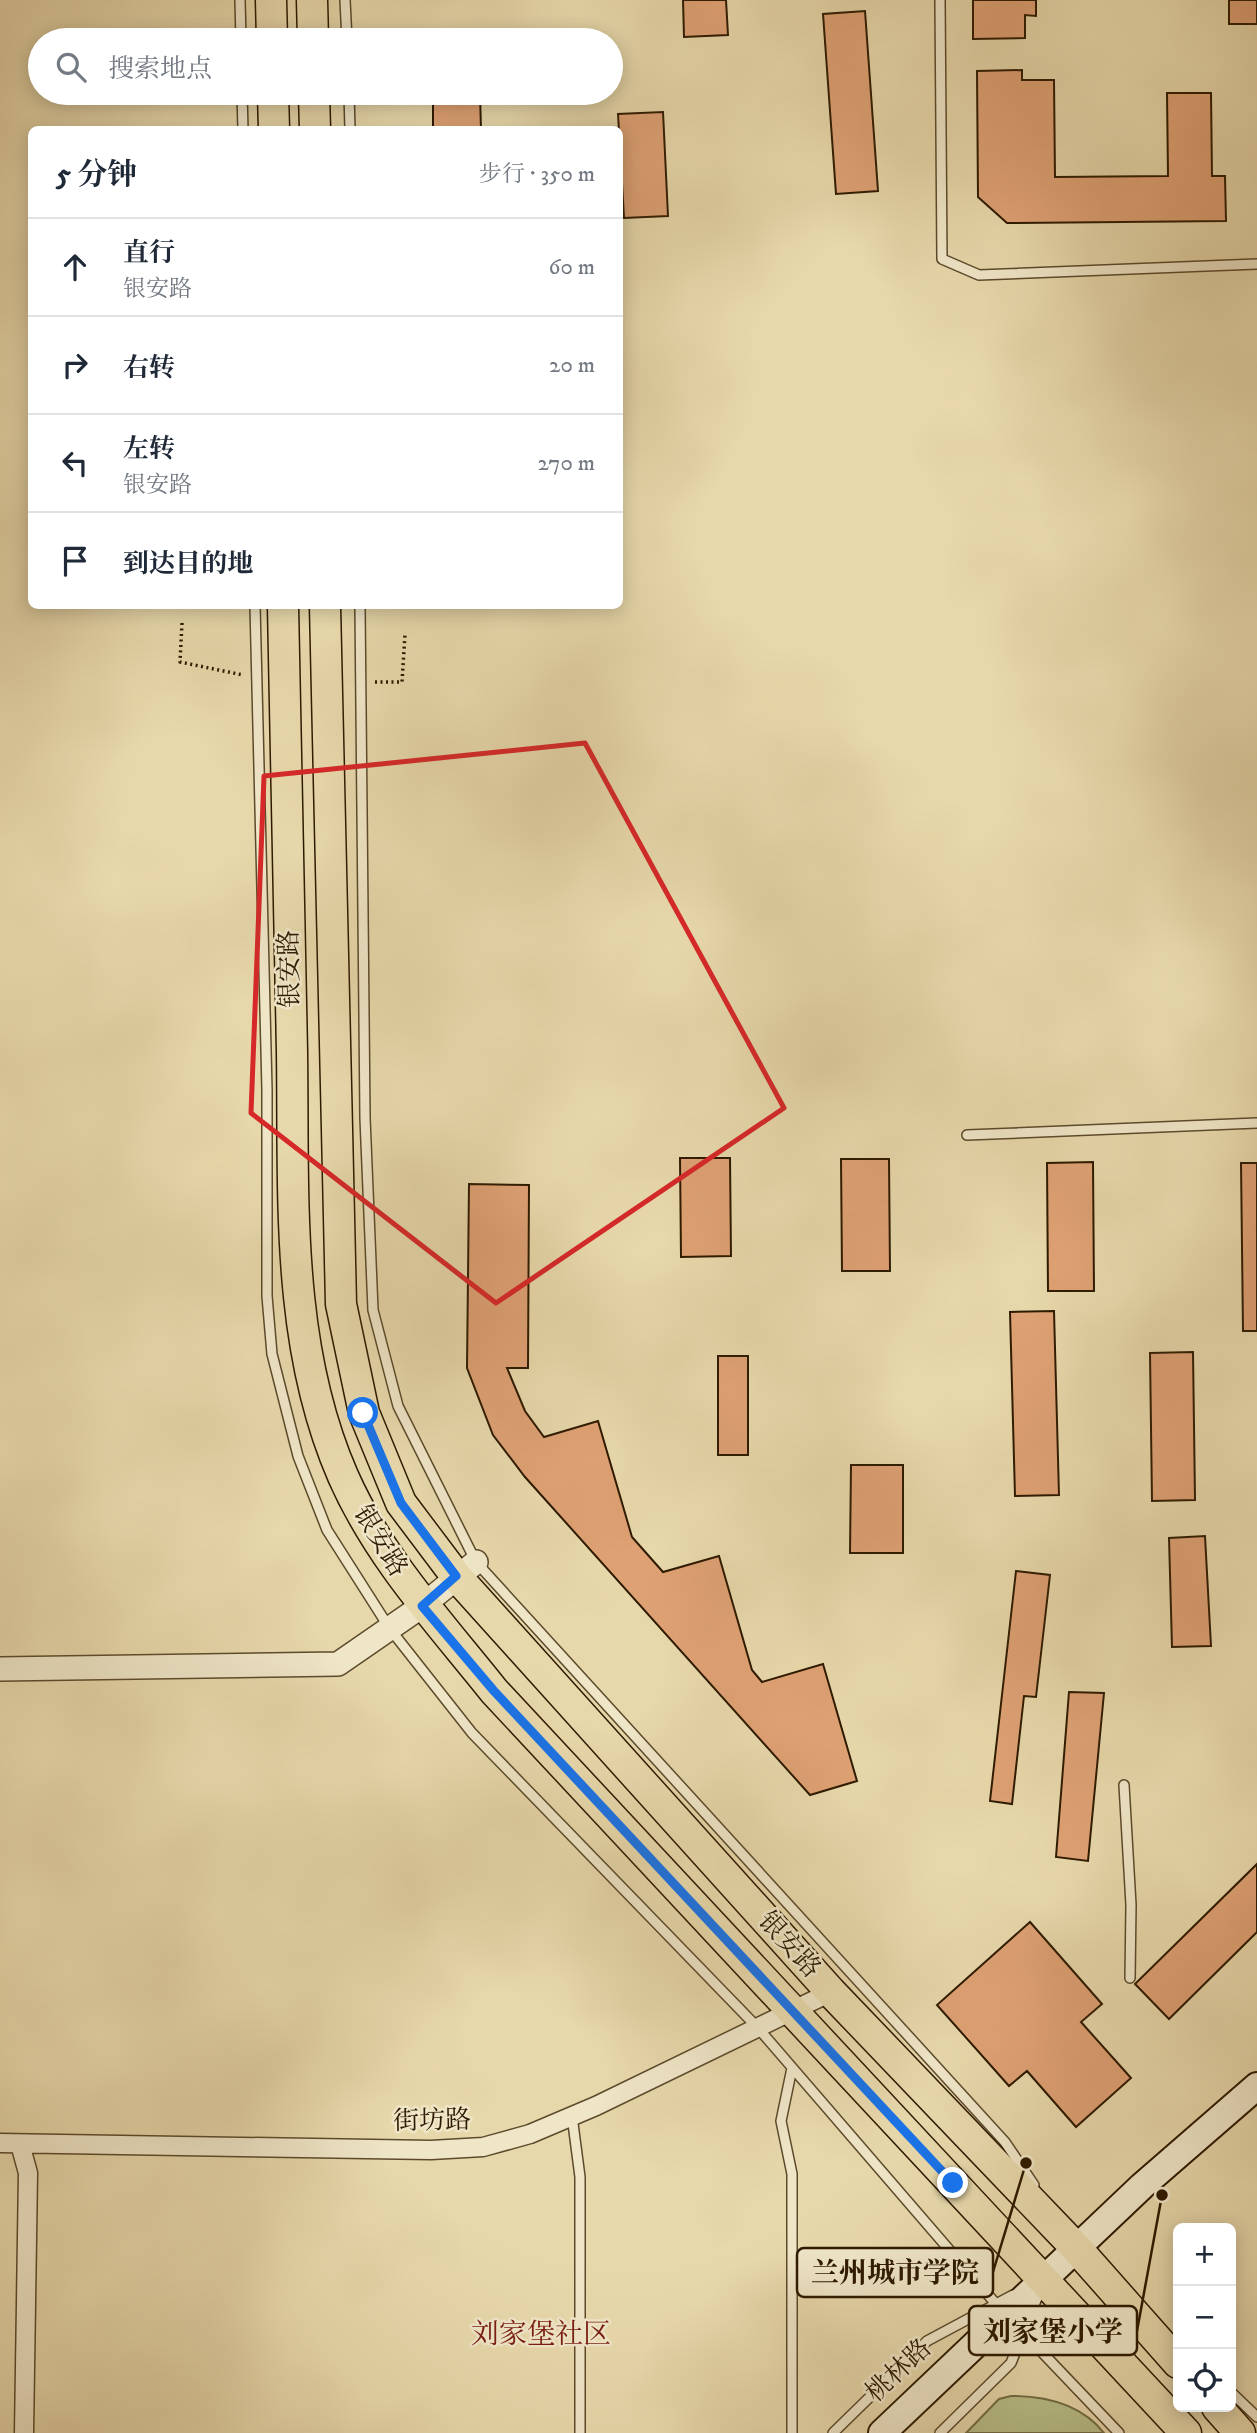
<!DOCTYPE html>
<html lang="zh">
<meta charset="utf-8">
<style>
body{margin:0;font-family:"IM FELL DW Pica","Noto Serif SC",serif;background:#f2f2f3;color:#1f2937}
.controls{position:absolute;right:21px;bottom:21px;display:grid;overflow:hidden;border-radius:10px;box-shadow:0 4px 18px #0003}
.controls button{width:63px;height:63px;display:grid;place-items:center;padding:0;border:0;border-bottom:2px solid #e0e1e3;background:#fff;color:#1f2937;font:35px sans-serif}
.stop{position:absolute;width:21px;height:21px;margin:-16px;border:5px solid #1a73e8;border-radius:50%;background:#fff}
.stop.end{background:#1a73e8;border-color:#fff;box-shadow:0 2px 7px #0008}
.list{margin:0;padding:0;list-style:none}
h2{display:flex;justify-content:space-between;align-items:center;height:91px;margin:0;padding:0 28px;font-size:30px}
h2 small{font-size:23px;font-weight:400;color:#747a83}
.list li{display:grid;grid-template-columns:46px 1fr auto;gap:21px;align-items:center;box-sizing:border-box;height:98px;padding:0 28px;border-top:2px solid #e0e1e3}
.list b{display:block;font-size:26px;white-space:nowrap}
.list p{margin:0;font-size:23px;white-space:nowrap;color:#747a83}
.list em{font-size:23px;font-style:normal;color:#747a83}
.icon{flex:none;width:38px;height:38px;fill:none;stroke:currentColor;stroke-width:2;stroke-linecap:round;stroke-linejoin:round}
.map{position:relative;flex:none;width:1257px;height:2433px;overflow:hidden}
.search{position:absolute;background:#fff;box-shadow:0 4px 18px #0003;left:28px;top:28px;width:595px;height:77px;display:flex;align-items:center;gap:18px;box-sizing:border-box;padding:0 24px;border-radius:38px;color:#747a83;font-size:26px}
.panel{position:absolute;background:#fff;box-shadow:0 4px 18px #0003;left:28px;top:126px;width:595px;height:483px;border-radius:10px}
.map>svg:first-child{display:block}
.green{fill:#b7be88;stroke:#726c44;stroke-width:2}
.building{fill:#dea174;stroke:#2e1a00;stroke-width:2}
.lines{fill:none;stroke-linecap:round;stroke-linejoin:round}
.service-casing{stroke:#5c4a2b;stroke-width:12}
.minor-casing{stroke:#5c4a2b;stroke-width:21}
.tertiary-casing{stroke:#5c4a2b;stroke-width:26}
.secondary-casing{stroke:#2e1a00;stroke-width:30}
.primary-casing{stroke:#2e1a00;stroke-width:33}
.path{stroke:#2e1a00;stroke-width:3.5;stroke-dasharray:2 3.5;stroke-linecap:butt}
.service{stroke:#efe6c8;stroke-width:9}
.minor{stroke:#efe6c8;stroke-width:18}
.tertiary{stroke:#efe6c8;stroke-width:23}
.secondary{stroke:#efe6c8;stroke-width:26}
.primary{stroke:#e7d8ab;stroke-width:30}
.route{stroke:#1a73e8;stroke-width:9}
.marked{fill:none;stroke:#d62828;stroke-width:5;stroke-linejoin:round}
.labels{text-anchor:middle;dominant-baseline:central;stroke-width:5;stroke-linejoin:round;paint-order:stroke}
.street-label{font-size:26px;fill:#2e1a00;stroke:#efe6c8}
.neighbourhood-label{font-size:28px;fill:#7a1f14;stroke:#efe6c8}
.leader{fill:none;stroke:#2e1a00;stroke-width:2.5}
.callout-dot{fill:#2e1a00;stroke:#efe6c8;stroke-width:2.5}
.callout{fill:#efe6c8;stroke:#2e1a00;stroke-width:2.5}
.callout-label{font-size:28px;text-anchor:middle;font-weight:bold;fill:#2e1a00}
</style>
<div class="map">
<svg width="1257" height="2433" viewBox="0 0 1257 2433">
<rect width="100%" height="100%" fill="#e7d8ab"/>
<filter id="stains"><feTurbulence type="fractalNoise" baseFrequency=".00286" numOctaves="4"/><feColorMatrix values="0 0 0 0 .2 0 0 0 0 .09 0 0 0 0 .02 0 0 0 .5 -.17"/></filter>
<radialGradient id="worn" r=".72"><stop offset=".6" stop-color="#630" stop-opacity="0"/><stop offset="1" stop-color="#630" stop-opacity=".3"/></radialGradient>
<path class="green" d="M1011 2396C1046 2396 1081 2404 1104 2433H966L999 2399Z"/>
<path class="building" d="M683 0H726L728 35 684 37Z
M973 0H1036V16L1025 15V38L973 39Z
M1229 0H1257V24H1229Z
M865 11 878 191 836 194 823 14Z
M1022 70V80H1054L1055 177 1168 176 1167 93H1211L1212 176H1225L1226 221 1007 223 978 197 977 71Z
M433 93H480L481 130H433Z
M663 112 668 216 624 218 618 114Z
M680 1158H730L731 1256 681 1257Z
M841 1159H889L890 1271H842Z
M1093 1162 1094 1291H1048L1047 1163Z
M1241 1163H1257V1331H1243Z
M469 1184 529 1185 528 1368H507L525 1411 544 1437 598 1421 632 1537 663 1572 719 1556 752 1670 762 1682 823 1664 857 1781 810 1795 525 1477 493 1435 467 1368Z
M1054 1311 1059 1495 1015 1496 1010 1312Z
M1193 1352 1195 1500 1152 1501 1150 1353Z
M718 1356H748V1455H718Z
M851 1465H903V1553H850Z
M1205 1536 1211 1646 1172 1647 1169 1538Z
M1016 1571 1050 1575 1036 1697 1024 1696 1012 1804 990 1801Z
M1069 1692 1104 1693 1088 1861 1056 1857Z
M1257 1864V1932L1169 2019 1135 1984Z
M1030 1922 1102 2004 1081 2022 1131 2078 1076 2127 1027 2071 1009 2086 937 2005Z"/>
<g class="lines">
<g class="service-casing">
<path id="service" d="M240 0 241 40
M345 0 347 40
M940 0 942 259 979 275 1257 264
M242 93 243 130
M349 93 350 130
M255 606 267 1090V1296L272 1354 298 1456 327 1530 390 1629 472 1733 758 2028 996 2304 1119 2433
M360 606 365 1118 373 1310 398 1406 476 1562 1005 2142 1034 2185
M967 1135 1257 1123
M1124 1785 1131 1905 1130 1978
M792 2068 781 2121 792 2174V2433
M572 2116 580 2177V2433
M1231 2392 1257 2417
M833 2433 927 2341 1013 2295
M940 2433 1011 2363 1037 2298"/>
</g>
<g class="minor-casing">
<path id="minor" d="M0 2143 431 2150 483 2147 530 2134 596 2106 831 1992
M20 2144 28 2173 24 2433"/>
</g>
<g class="tertiary-casing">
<path id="tertiary" d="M0 1669 338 1664 422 1606 476 1562"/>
</g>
<g class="secondary-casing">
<path id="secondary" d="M882 2433 1142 2186 1257 2086"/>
</g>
<g class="primary-casing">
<path id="primary" d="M271 0 272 40
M312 0 313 40
M273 93 274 130
M314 93 315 130
M283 606C286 754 289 903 292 1052 294 1194 285 1344 343 1476 379 1558 439 1622 494 1691L1186 2433
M325 606 341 1304 364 1413 401 1503 456 1576 831 1992 1078 2250 1178 2363
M1217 2407 1240 2433"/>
</g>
<path class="path" d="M182 623 180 662 243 675
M375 682H402L405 634"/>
<use href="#service" class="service"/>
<use href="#minor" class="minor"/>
<use href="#tertiary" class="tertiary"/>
<use href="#secondary" class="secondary"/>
<use href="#primary" class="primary"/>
</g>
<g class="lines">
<path class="route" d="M363 1413 401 1503 456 1576 422 1606 494 1691 953 2183"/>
</g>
<path class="marked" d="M585 743 784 1108 496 1303 251 1113 264 776Z"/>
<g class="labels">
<g class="street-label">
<text transform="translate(290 969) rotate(-91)">银安路</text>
<text transform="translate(380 1541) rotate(59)">银安路</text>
<text transform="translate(789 1945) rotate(48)">银安路</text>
<text transform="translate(432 2121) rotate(-1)">街坊路</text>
<text transform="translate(899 2371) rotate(-43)">桃林路</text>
</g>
<g class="neighbourhood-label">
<text x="541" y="2334">刘家堡社区</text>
</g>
</g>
<path class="leader" d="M1026 2163L993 2272M1162 2195L1137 2331"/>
<g class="callout-dot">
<circle cx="1026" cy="2163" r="7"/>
<circle cx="1162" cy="2195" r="7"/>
</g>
<g class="callout">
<rect x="797" y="2248" width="196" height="49" rx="7"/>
<rect x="969" y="2306" width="168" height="49" rx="7"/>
</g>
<g class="callout-label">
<text x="895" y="2282">兰州城市学院</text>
<text x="1053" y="2341">刘家堡小学</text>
</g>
<rect width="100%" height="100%" filter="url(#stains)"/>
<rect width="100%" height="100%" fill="url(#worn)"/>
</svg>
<div class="controls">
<button>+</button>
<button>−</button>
<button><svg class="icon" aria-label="locate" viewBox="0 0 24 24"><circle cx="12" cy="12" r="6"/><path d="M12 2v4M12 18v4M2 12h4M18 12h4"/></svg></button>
</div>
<div class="stop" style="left:363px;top:1413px"></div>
<div class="stop end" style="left:953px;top:2183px"></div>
<div class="search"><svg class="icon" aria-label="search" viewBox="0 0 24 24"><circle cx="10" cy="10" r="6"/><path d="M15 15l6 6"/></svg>搜索地点</div>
<section class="panel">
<h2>5 分钟<small>步行 · 350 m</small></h2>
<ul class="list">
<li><svg class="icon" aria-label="ahead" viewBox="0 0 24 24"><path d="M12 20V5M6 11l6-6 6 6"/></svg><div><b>直行</b><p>银安路</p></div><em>60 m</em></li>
<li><svg class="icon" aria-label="right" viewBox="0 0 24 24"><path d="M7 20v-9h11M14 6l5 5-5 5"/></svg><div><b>右转</b></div><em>20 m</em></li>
<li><svg class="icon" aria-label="left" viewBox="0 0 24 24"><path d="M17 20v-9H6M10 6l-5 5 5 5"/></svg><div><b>左转</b><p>银安路</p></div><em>270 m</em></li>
<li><svg class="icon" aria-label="arrive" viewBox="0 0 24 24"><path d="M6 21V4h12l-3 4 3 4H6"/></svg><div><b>到达目的地</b></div></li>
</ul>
</section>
</div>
